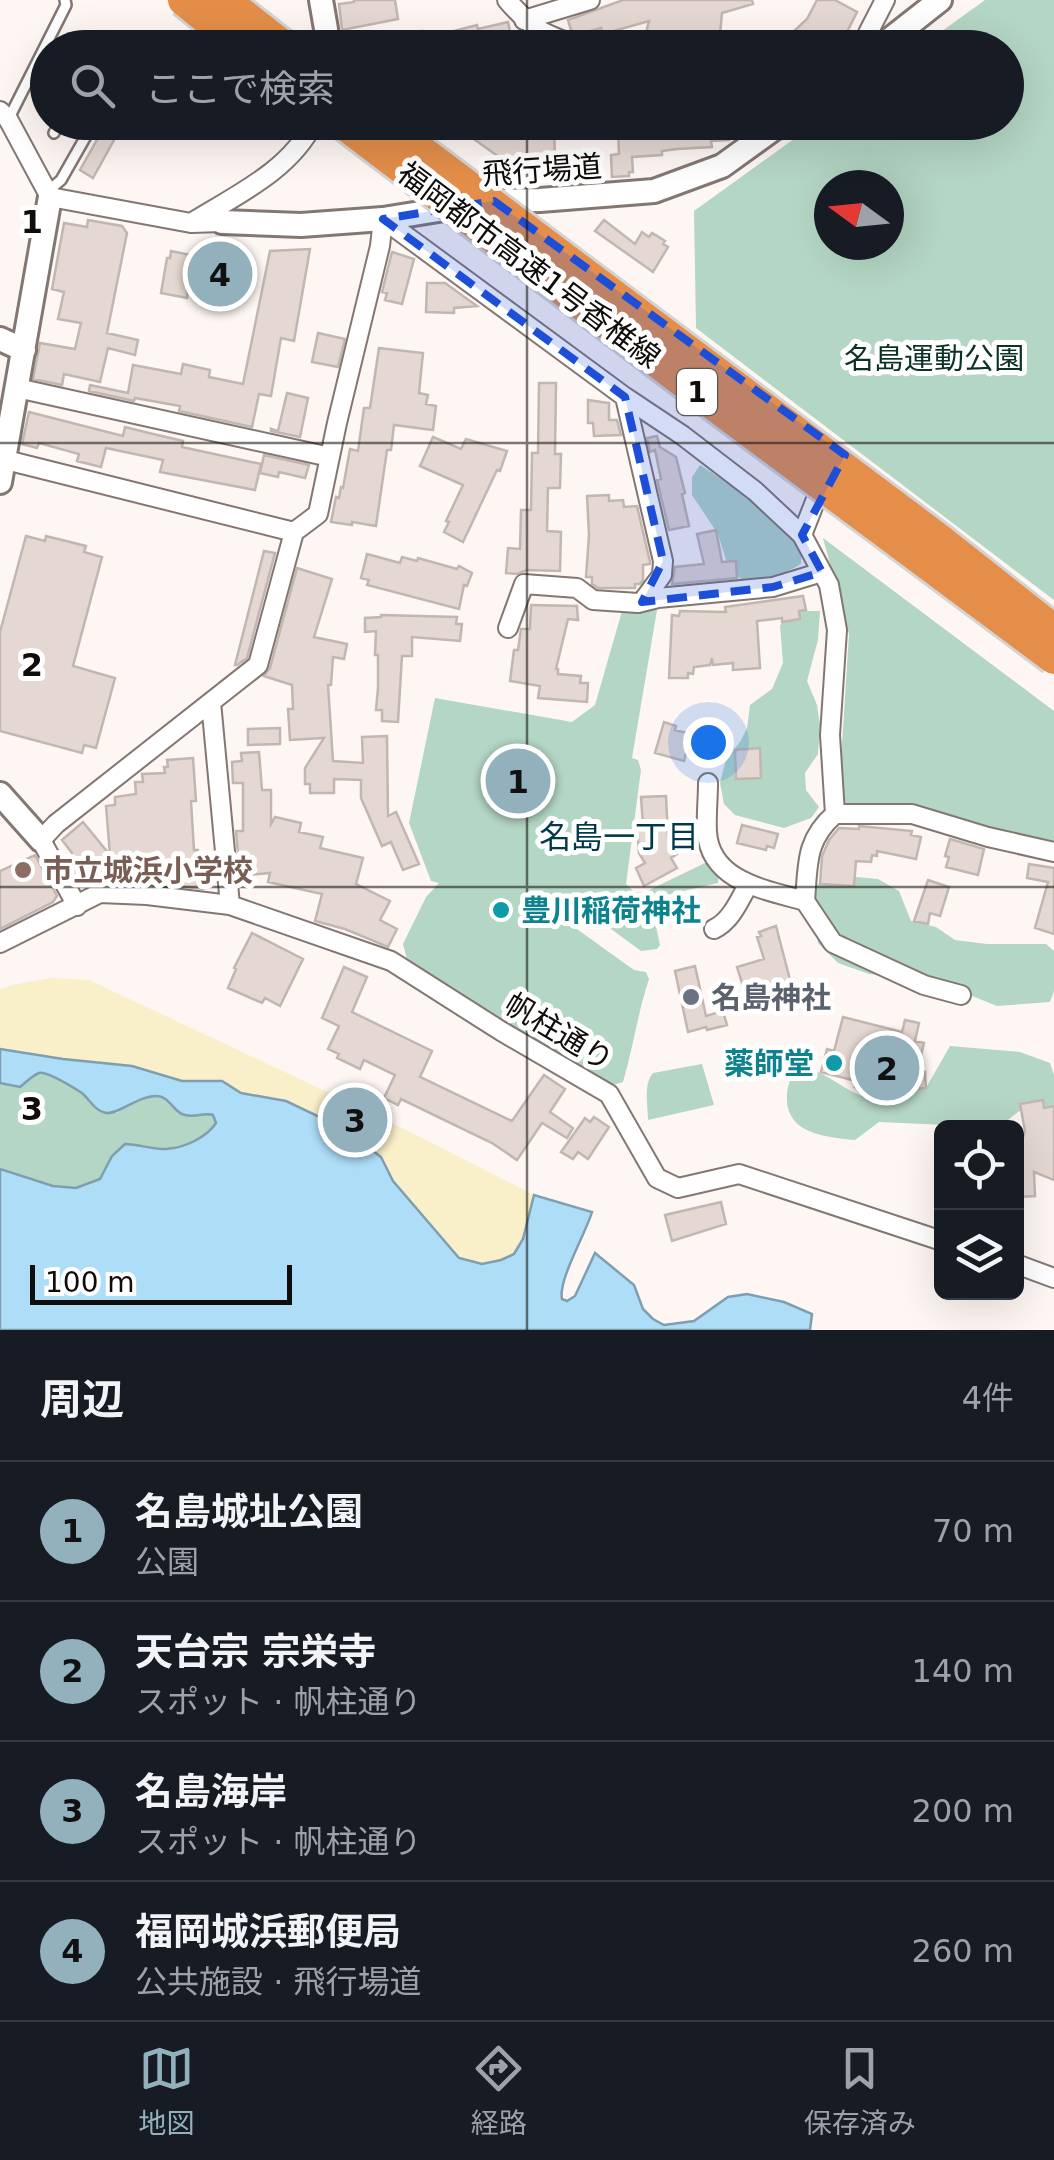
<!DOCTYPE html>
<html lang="ja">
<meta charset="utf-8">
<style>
body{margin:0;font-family:"DejaVu Sans","Noto Sans JP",sans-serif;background:#20242c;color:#f1f3f6}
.controls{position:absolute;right:30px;bottom:30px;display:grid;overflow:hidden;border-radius:15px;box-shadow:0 10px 40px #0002}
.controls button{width:90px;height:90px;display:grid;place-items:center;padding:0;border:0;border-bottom:2px solid #363941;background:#171b24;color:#f1f3f6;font:50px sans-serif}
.compass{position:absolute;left:814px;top:170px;width:90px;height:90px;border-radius:50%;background:#171b24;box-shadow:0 10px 40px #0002;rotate:285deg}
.scale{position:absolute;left:30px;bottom:25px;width:262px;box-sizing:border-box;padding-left:10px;border:5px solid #100c0a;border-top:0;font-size:28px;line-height:35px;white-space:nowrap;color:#100c0a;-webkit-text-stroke:8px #fff;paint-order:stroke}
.you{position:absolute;left:708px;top:742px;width:35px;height:35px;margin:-25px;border:8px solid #fff;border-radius:50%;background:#1a73e8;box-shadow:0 0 0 15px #1a73e833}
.badge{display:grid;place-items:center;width:65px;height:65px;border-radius:50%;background:#92b1bc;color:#111;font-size:32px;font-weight:700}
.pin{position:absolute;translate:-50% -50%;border:5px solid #fff;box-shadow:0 2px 10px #0006}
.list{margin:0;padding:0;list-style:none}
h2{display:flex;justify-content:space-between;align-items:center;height:130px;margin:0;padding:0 40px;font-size:42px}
h2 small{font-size:32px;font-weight:400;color:#9ea1a6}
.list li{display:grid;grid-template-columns:65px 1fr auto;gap:30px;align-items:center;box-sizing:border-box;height:140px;padding:0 40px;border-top:2px solid #363941}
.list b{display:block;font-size:38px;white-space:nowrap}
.list p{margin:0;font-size:32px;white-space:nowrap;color:#9ea1a6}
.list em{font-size:32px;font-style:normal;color:#9ea1a6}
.icon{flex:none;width:55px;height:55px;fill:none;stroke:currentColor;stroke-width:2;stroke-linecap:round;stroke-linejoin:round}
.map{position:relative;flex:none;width:1054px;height:1330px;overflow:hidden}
.search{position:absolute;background:#171b24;box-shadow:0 10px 40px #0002;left:30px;right:30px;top:30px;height:110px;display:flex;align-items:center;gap:25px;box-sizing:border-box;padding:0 35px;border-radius:55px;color:#9ea1a6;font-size:38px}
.sheet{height:690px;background:#171b24}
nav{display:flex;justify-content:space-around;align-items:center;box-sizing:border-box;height:140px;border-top:2px solid #363941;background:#171b24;font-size:28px;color:#9ea1a6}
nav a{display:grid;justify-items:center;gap:5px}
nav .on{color:#92b1bc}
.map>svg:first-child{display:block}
.green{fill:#b4d6c4;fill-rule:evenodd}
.sand{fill:#f9efc9}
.water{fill:#aeddf7;stroke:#7f9eb0;stroke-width:2.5}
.building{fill:#e5d8d2;stroke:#c2b6b0;stroke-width:2.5}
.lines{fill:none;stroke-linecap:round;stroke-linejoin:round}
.service-casing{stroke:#837772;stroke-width:14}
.minor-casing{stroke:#837772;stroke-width:22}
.tertiary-casing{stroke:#837772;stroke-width:28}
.service{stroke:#fff;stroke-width:9}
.minor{stroke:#fff;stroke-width:18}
.tertiary{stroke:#fff;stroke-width:22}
.motorway-bridge-casing{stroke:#d4d3d3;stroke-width:38;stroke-linecap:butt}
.motorway-bridge{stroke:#e48e4a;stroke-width:32}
.marked{fill:#1d4ed8;fill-opacity:0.2;stroke:#1d4ed8;stroke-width:8;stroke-dasharray:20 12;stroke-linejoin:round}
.grid{fill:none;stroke:#100c0a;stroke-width:2.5;stroke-opacity:0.55}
.education-dot{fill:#8d6e63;stroke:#fff;stroke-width:4}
.culture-dot{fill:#0f9aa8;stroke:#fff;stroke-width:4}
.worship-dot{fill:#6b7280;stroke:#fff;stroke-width:4}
.labels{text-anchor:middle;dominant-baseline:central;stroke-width:10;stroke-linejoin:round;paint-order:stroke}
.shield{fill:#fff;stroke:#585554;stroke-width:2.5}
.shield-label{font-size:28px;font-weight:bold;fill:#100c0a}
.street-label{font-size:30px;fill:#100c0a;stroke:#fff}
.park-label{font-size:30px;fill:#0b3323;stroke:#fff}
.education-label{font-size:30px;font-weight:bold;fill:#785e54;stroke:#fff;text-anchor:start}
.culture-label{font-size:30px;font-weight:bold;fill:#0d838f;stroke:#fff;text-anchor:start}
.worship-label{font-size:30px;font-weight:bold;fill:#5b616d;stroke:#fff;text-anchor:start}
.neighbourhood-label{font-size:32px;fill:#003949;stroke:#fff}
.grid-label{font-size:32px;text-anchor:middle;font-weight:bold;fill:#100c0a;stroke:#fff;stroke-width:10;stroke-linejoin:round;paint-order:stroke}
</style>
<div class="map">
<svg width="1054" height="1330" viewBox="0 0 1054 1330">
<rect width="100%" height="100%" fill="#fef6f3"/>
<path class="green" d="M985 0H1054V600L696 328 694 211 816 123 1006 122V48L920 47ZM829 185H889V245H829Z
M700 465C721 478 793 527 800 548 802 553 801 559 801 564 782 576 763 579 741 579L728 567 718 534 692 495V477Z
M823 538 1054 711V845L838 808 849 634Z
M657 610 632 758 638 760 641 770 626 884 634 892 643 893 707 862 711 864 719 874 718 883 653 898 651 903 660 945 657 949 641 951 588 912 585 904 583 909 570 907 574 927 634 970 646 972 649 979C638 1012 633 1048 623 1082L613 1085 509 1025 407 959 403 944 426 897 439 883 431 881 409 823 435 698 572 722 595 705 622 611Z
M798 611H820L818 640 807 681 817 705 820 725 818 754 805 773 806 790 819 807 811 818 784 828 735 815 724 804 720 783 726 759 740 742 747 728 750 705 772 689 783 663 780 625Z
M835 875 878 879 899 891 911 921 936 927 955 940 987 944H1046L1054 951V991L1050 1002 997 1006 930 979 869 974 838 963 818 943 814 900 817 885Z
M950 1046 1020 1052 1050 1063 1054 1075V1110L1022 1109 1004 1123 991 1127 879 1122 855 1140C826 1137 784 1134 787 1094 787 1086 792 1077 794 1069 819 1064 841 1090 865 1097 885 1102 909 1092 927 1086Z
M702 1064 714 1105 648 1120C648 1105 643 1085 653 1073Z
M46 1073 117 1113C127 1104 150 1091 162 1097 170 1101 174 1110 181 1114 191 1119 203 1112 213 1115L216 1123C206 1138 184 1148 166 1149 153 1150 139 1144 125 1144L112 1156 100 1179C93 1181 83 1187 76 1188 56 1190 18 1177 0 1169V1083L20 1087 36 1074Z"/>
<path class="sand" d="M50 978 89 980 366 1110 534 1195 523 1239 514 1254 501 1260 482 1264 458 1257 393 1181 381 1157 364 1141 286 1101 241 1093 222 1081H182L132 1066 63 1059 0 1049V990L12 985Z"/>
<path class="water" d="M0 1049 63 1059 132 1066 182 1081H222L241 1093 286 1101 345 1129 381 1157 393 1181 459 1258 482 1264 501 1260 514 1254 523 1239 534 1195 592 1212C585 1235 558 1280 562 1299L567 1301 575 1296 595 1253 634 1285 643 1309 653 1319 664 1325 694 1321 728 1297 747 1294 784 1302 812 1314 810 1330H0V1169L53 1186 76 1188 100 1179 112 1156 125 1144C139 1144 153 1150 166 1149 184 1148 206 1138 216 1123L213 1115C203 1112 193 1119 182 1114 173 1110 168 1096 157 1096 139 1095 118 1115 106 1113 95 1111 90 1100 82 1093 74 1088 47 1071 39 1073 33 1075 25 1083 20 1087L0 1083Z"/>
<path class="building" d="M354 0H395L398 19 342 30 339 4 354 2Z
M623 0H752L753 4 722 13 720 35 724 36 721 48H642L649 21 603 34 601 28 580 34 571 30 568 20Z
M817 0H835L857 12 844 38 835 48H785L793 37 791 34 807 19Z
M508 22 512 41 506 42 508 48H396L394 35 422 31 423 39 477 25 478 29Z
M107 122H124L93 178 80 170Z
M470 122H554L555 159H563L564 178 542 179 541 163 516 169 471 137Z
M728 123 729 140 711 141 712 147 677 149 662 151V155L632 157 633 172H629V176L612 177 611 155 619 154 618 130Z
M88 220 122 226 127 233 107 333 138 340 135 355 108 348 100 382 64 374 62 385 33 379 40 343 75 349 81 323 58 319 64 292 52 289 64 223 87 227Z
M604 220 635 244 642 232 649 237 652 233 665 241 663 244 668 247 653 272 595 231Z
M310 249 294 341 281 338 271 396 259 394 252 427 179 411 180 406 135 398 134 401 89 391 90 385 128 393 133 365 181 374 183 364 210 370 209 377 243 384 270 251Z
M171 251 205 258 207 252 242 260 234 296 189 286 187 298 161 293 167 258H170Z
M392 252 414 259 402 304 385 300 387 293 382 292Z
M427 283H445L477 306 454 308V313L426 312Z
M318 333 345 339 338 367 312 362Z
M379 348 423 353 419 393 428 395 426 404 436 406 433 430 394 425 391 450H387L376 526 352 522V525L331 522 336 497 339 498 341 487 343 488 350 449 358 451 364 408H370Z
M539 383H556L555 454H561L560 488H548L547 531 561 532 560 571 527 570 517 574 506 573 508 548 520 549 521 510H531L532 453H538Z
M287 393 308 398 300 437 271 431V429L278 431Z
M588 400 609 403V420H617L621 435 594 436 593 423H588Z
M29 412 123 436 125 427 149 433 183 441 182 447 261 464 255 490 160 472 163 460 106 448 101 467 77 461 79 454 39 443 37 448 22 444Z
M657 436 660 447 676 457 685 493 682 494 689 526 669 530 657 480 661 479 655 450 650 452 647 438Z
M433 437 461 449 466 439 507 451 500 471 497 470 463 542 444 532 449 522 446 521 463 485 420 466Z
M264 455 309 465 305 478 279 472 278 477 260 473Z
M609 495V501L623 500 624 507 637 506 650 562V564L643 565V580L640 584H635V588H598L592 584V577H586L589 535 587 496Z
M716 530 722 562 736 561 737 578 672 584 675 567 704 564 697 534Z
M26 536 45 541 46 536 86 546 84 552 102 557 73 666 115 678 96 748 84 745 82 753 0 731V632Z
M264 551 275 553 247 658 237 665H235Z
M367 554 400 563 402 557 417 561 418 558 457 569 459 566 472 573 467 586 464 585 459 609 367 585 369 580 361 578Z
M297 568 332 579 314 637 347 644 344 659 333 657 331 685H328L333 761 363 763 362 737 387 736 388 816 396 812 419 864 403 870 391 842 382 846 361 798V780L334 779V793H310V784H305V768L324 738 290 740 288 709H293L292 685 264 676 270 668Z
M803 596 806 610 799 611 800 619 782 622V618L757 621 760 668 733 670V663L713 665 712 658 710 665 694 667 693 674 688 673V678H669L672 615 679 616 680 611 726 612 725 607Z
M531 605 577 606 578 620 568 619 556 669H558V674L581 676 580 683H588L587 702 538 698 540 686 510 681 514 650H518L521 629H530Z
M381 615 457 617 456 624H462L460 641 412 637V656H402L398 722 382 721V710H376L378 688V655H375L376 631 365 632V618L381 617Z
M664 722 676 726 675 730 691 734 684 761 655 753Z
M280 728V744L248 745V729Z
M760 748 761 778 736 779 735 750Z
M259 752 262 790H271V824L275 817 301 823 299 832 323 837 320 848 363 858 356 884 390 901 380 920 397 929 388 947 345 929 315 921 322 894 268 882 270 873 240 876 236 831H243V783H233L232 762 242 761 241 753Z
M193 758 196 801H191L194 850H198L203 889 179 886 176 881 101 880 80 886 73 873 72 853 62 840 83 822 110 855 106 806 115 805V797L136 794 135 782H143L142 774 165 773 164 767H168L167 760Z
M666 796 668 837 677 854 671 858 677 868 644 886 636 868 645 863 639 853 637 826 643 825 641 797Z
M742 825 778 834 774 848 767 846 766 850 737 843Z
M859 826 912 831 911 835 921 837 916 859 877 851V856L872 855 871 862 856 861 854 886 820 884 822 856 829 840 839 828 859 829Z
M950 839 984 849 978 875 946 867 949 857 945 856Z
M35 855 57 896 53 902 0 929V871Z
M1029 864 1054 868V934L1035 928 1048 882 1027 878Z
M928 880 949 887 940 916 930 913 928 924 914 921Z
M776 926 794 995 778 1000 775 990 747 999 737 967 764 959 757 937 761 936 759 932Z
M252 933 303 959 280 1006 265 998 262 1003 228 988 236 969 234 968Z
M695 966 706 1016 723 1011 727 1025 707 1030 706 1027 688 1032 675 971Z
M344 967 367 977 352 1012 432 1051 420 1077 512 1121 544 1075 565 1089 550 1112 573 1128 567 1138 542 1123 517 1160 492 1143 401 1099 398 1105 384 1098 395 1075 364 1060 360 1069 337 1058 339 1054 328 1049 339 1026 322 1018Z
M843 1017 902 1032 905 1020 919 1023 915 1041 924 1043 917 1072H925L926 1088 904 1090 882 1084 879 1094 855 1087 856 1081 821 1072 827 1049 834 1051Z
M1043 1100 1044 1108 1054 1106V1180L1034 1172 1035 1196 1019 1197 1017 1157 1025 1131 1020 1104Z
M594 1117 609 1127 588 1159 578 1152 573 1159 561 1152 585 1118 590 1122Z
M721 1202 726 1224 672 1241 665 1215Z"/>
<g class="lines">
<g class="service-casing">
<path id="service" d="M105 48 109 40 117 38 121 48
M9 118 66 5 65 0
M54 133 60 122
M48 191 61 180 94 122"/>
</g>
<g class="minor-casing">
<path id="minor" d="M507 0C535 32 544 34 584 48
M524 20 590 0
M870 48 868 33 885 0
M0 111 8 119 50 197 191 223 222 222
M191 223C236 195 290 171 314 122
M17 388 330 457
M625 397 663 561 662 575 642 602
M6 460 294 532
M802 535 818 494 827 481
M508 628 524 584 577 588 593 600 638 603 658 598 773 587 822 572
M211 702 230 905
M708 783C708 799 706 816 707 832 710 882 767 890 805 901L833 943 924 985 961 995
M805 901C808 865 805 840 835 814
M77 906 41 840 56 824 258 665 294 532 318 514 337 423 380 246 383 219 625 397 682 435 755 491 802 535 829 585 837 630 830 735 835 814H912L988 837 1054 852
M714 929C731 921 739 901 748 885
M0 943 100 893 147 895 230 905 391 961 501 1031 609 1094 657 1178 678 1188 739 1174 942 1241
M1016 1264 1054 1278"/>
</g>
<g class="tertiary-casing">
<path id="tertiary" d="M321 0 326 29
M879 48 940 0
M222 222 301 225 383 219 494 201 540 200 654 191 722 166 783 122
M0 339 24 350
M0 482 50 197
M0 794 41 840"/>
</g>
<use href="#service" class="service"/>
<use href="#minor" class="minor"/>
<use href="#tertiary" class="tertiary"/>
<g class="motorway-bridge-casing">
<path id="motorway-bridge" d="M184 0 244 48
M224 0 285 48
M342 122 688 385 1054 658
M382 122 938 539 1048 626"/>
</g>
<use href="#motorway-bridge" class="motorway-bridge"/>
</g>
<path class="marked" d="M494 201 845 455 802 535 822 572 773 587 642 602 663 561 625 397 383 219Z"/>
<path class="grid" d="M527 0V48M527 122V1330M0 443H1054M0 887H1054"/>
<circle class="education-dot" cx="23" cy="870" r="10"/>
<g class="culture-dot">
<circle cx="501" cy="910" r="10"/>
<circle cx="834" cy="1063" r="10"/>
</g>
<circle class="worship-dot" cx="691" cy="997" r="10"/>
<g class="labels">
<rect class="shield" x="677" y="369" width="40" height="46" rx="8"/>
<g class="shield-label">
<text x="697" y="392">1</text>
</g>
<g class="street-label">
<text transform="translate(542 170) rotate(-4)">飛行場道</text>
<text transform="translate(529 265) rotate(37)">福岡都市高速1号香椎線</text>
<text transform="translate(559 1032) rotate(31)">帆柱通り</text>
</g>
<g class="park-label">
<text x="934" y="358">名島運動公園</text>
</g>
<g class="education-label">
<text x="43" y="870">市立城浜小学校</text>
</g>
<g class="culture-label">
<text x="521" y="910">豊川稲荷神社</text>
<text x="814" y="1063" text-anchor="end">薬師堂</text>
</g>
<g class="worship-label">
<text x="711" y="997">名島神社</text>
</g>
<g class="neighbourhood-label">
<text x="619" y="837">名島一丁目</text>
</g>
</g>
<g class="grid-label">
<text x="32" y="233">1</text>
<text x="32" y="676">2</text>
<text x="32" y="1120">3</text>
</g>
</svg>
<div class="controls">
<button><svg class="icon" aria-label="locate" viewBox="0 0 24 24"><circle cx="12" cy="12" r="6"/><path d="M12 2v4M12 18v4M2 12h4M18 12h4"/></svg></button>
<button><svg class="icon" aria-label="layers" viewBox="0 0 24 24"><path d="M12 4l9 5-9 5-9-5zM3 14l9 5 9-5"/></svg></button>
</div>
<svg class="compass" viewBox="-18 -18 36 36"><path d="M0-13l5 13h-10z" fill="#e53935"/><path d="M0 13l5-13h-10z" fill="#9ea1a6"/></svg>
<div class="scale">100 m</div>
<div class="you"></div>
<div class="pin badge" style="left:518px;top:781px">1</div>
<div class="pin badge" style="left:887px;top:1068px">2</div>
<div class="pin badge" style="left:355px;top:1120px">3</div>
<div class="pin badge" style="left:220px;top:274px">4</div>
<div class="search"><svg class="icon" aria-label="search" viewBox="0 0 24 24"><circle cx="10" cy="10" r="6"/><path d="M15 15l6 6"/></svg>ここで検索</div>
</div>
<section class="sheet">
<h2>周辺<small>4件</small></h2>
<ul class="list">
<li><span class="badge">1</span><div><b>名島城址公園</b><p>公園</p></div><em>70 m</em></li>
<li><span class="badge">2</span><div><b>天台宗 宗栄寺</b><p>スポット · 帆柱通り</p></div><em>140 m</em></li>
<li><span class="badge">3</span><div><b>名島海岸</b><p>スポット · 帆柱通り</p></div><em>200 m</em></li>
<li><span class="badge">4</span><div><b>福岡城浜郵便局</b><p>公共施設 · 飛行場道</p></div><em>260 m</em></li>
</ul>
</section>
<nav>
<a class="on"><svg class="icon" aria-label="map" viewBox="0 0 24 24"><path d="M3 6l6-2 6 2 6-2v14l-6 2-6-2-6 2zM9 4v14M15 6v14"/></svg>地図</a>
<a><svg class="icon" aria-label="directions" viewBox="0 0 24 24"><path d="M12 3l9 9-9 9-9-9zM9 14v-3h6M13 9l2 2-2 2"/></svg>経路</a>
<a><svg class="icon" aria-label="saved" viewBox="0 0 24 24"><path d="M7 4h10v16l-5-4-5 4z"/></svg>保存済み</a>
</nav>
